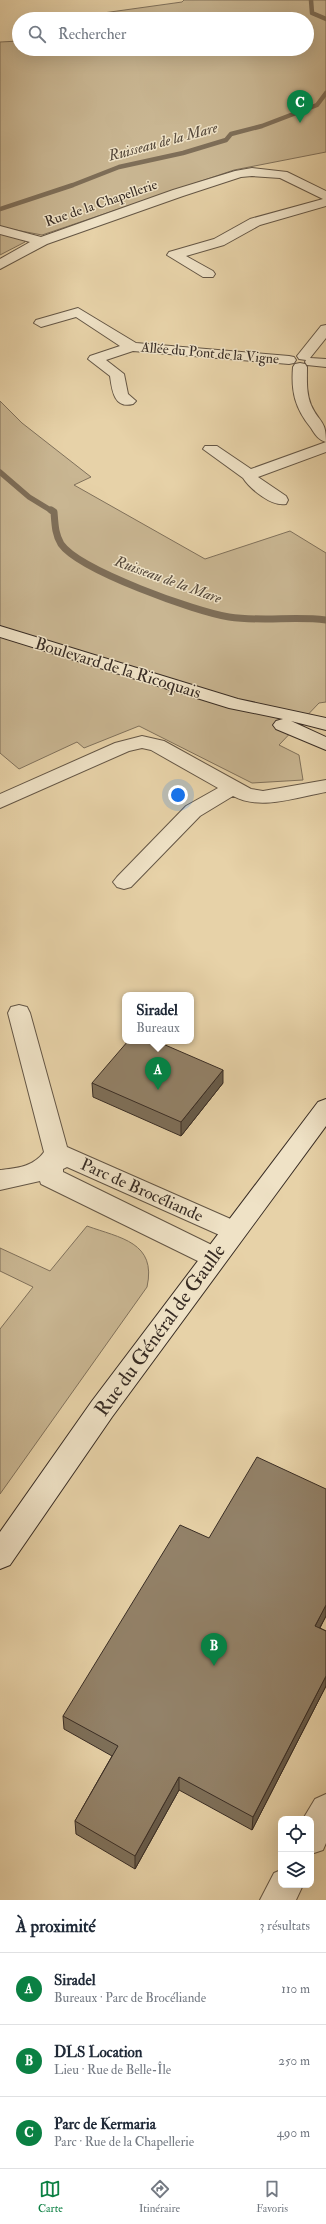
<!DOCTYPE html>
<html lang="fr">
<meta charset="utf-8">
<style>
body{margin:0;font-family:"IM FELL Double Pica",serif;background:#f2f2f3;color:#1f2937}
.controls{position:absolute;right:12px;bottom:12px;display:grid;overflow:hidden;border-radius:8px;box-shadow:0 4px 16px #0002}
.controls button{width:36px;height:36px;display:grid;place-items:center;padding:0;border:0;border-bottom:1px solid #e0e1e3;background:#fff;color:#1f2937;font:20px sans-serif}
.you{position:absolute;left:178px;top:795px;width:14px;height:14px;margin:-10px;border:3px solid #fff;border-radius:50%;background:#1a73e8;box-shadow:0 0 0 6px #1a73e833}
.badge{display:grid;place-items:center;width:26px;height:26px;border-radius:50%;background:#0b8043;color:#fff;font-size:13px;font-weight:700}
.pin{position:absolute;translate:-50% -33px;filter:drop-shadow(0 1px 2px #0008)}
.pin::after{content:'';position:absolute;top:21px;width:14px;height:12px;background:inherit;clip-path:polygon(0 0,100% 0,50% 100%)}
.popup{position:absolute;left:122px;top:992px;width:72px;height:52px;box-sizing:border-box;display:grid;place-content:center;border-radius:8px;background:#fff;filter:drop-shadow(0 1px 3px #0005);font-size:13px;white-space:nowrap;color:#747a83}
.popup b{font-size:15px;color:#1f2937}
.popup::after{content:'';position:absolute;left:50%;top:100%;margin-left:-8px;border:8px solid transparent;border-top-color:#fff}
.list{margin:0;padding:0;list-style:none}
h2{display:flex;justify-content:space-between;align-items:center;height:52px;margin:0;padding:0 16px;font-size:17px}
h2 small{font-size:13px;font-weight:400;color:#747a83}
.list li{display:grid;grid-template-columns:26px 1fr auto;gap:12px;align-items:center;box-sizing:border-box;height:72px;padding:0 16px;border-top:1px solid #e0e1e3}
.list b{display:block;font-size:15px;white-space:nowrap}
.list p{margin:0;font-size:13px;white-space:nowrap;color:#747a83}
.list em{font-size:13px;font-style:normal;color:#747a83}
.icon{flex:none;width:22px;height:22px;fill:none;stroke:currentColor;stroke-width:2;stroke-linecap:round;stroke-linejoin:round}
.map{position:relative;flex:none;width:326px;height:1900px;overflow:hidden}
.search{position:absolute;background:#fff;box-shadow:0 4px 16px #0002;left:12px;right:12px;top:12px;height:44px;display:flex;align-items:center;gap:10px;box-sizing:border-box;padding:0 14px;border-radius:22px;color:#747a83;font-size:15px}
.sheet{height:268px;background:#fff}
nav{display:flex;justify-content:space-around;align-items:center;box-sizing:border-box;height:56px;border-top:1px solid #e0e1e3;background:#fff;font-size:11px;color:#747a83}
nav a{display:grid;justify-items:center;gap:2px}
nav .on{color:#0b8043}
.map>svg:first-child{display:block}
.green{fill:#c9b692;stroke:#80715b}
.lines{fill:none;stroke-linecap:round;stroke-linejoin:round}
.stream-far2{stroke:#7e6e58;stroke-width:4.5}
.stream-far1{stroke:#7e6e58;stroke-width:5.5}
.stream{stroke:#7e6e58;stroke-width:7}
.street-casing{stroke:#645645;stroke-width:2}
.secondary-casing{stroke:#382c24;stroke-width:2}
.street{fill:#efe2c6;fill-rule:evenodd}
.secondary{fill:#efe2c6;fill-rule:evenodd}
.wall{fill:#7e705a;stroke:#382c24}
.shaded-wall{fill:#675b4a;stroke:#382c24}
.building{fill:#938269;stroke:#382c24}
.labels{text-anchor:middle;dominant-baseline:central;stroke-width:3;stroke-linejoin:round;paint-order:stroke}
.far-street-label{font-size:14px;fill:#382c24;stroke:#efe2c6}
.far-water-label{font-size:15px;font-style:italic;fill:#55483a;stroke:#efe2c6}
.street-label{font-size:17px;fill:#382c24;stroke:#efe2c6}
.near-street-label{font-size:20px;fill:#382c24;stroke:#efe2c6}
</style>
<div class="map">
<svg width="326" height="1900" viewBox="0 0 326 1900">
<rect width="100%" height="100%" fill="#e7d2a8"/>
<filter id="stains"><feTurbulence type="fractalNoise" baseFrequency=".005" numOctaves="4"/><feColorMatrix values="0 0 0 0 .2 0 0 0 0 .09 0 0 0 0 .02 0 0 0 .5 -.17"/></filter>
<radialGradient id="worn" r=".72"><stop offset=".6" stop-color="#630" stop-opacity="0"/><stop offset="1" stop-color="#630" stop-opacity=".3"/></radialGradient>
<path class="green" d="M184 0H326V152L234 170 42 235 0 227V42L19 41V49H307V19H60L182 2Z
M0 234 24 240 25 242 0 255Z
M0 401 22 423 91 477 74 485 205 559 290 531 326 553V702L319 703 279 745 299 755 303 780 252 783 139 726 84 748 77 742 19 769 0 753Z
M87 1226C120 1238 157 1242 147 1287L0 1494V1329L33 1287 0 1271V1248L50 1271Z"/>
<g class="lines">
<path class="stream-far2" d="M311 0 312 13 326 19
M0 209 73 185 119 167 183 153 226 140 231 134 262 126 317 105 326 93"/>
<path class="stream-far1" d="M0 472 29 497 52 511"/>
<path class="stream" d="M51 510 54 512C55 524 55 534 61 544 79 570 196 612 229 617 262 622 294 616 326 620"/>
<g class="street-casing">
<path id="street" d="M252 168 287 172 326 191V206L260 225 224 245 186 256 213 271 215 274 213 277H203L167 255 169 252 214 239 250 219 323 199 280 178 252 176 241 177 183 196 47 244 0 269V259L30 242 0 234V226L41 237 173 190 235 171Z
M78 308 136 343 289 356 294 357 296 360 294 363 289 364 133 351 106 360 124 374 128 394 136 401 133 404C114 409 112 390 110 376L88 359 90 356 120 346 76 317 41 327 34 323 36 320Z
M326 325V338L310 358 326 359V367L307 365 305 362 306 360 299 359 297 356 321 326Z
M300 363 305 364 307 367C307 380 306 393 311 405 319 423 326 419 326 442 318 440 315 434 311 428 295 408 291 392 293 367L295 364Z
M326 442V452L258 477 286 496 288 500 286 504C272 507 250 489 243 478L203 449 205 446H217L251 469Z
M142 736 164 741 251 789 263 791 326 780V792C298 797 260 811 233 796L200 816 131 887 124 889 117 887 113 882 117 877 186 806 218 788 151 750 142 748 129 751 0 808V794L115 743Z
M19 1005 27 1007 30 1013 67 1147 242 1224 246 1231 242 1238 233 1241 67 1167 63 1169V1172L222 1250 226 1257 222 1264 213 1267 204 1264 41 1184 40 1181 0 1190V1170C17 1168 33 1167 44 1152L8 1013 11 1007Z
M326 1794V1843L323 1850 311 1854V1819H303L315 1799Z
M281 1870V1885H303L296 1900H260L274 1873Z"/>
</g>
<g class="secondary-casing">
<path id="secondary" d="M0 626 238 699 326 718V730L291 721 326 737V750L276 729 273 725 276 721 283 719 229 708 0 637Z
M326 1099V1126L112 1417 10 1565 0 1569V1532L92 1401 318 1102Z"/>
</g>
<use href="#street" class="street"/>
<use href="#secondary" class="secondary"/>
</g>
<path class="wall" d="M92 1083H223L181 1136 93 1097Z
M326 1616 320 1628 326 1631V1686L252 1830 179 1790 135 1869 76 1834 75 1821 112 1756 64 1729 63 1716Z"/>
<path class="shaded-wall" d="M223 1070V1083L181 1136V1122Z
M326 1605V1616L313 1640 315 1626Z
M326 1676V1686L252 1830 253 1817Z
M179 1777V1790L135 1869V1856Z"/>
<path class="building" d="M128 1041H156L223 1070 181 1122 92 1083Z
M257 1457 326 1489V1605L315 1626 326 1631V1676L253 1817 179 1777 135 1856 75 1821 118 1746 63 1716 180 1525 209 1538Z"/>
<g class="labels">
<g class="far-street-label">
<text transform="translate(101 203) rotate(-19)">Rue de la Chapellerie</text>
<text transform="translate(210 353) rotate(5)">Allée du Pont de la Vigne</text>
</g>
<g class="far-water-label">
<text transform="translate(163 142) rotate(-15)">Ruisseau de la Mare</text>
<text transform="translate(168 580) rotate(20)">Ruisseau de la Mare</text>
</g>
<g class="street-label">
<text transform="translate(118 668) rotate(17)">Boulevard de la Ricoquais</text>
<text transform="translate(142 1190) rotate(24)">Parc de Brocéliande</text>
</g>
<g class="near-street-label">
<text transform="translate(160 1330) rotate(-54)">Rue du Général de Gaulle</text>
</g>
</g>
<rect width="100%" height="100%" filter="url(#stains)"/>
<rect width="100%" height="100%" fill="url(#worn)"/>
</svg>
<div class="controls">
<button><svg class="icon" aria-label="locate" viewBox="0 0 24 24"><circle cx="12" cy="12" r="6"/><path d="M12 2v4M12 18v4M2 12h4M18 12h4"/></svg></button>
<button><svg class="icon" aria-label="layers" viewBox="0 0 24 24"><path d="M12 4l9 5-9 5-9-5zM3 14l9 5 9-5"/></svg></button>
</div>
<div class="you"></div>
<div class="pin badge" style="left:158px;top:1090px">A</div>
<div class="popup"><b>Siradel</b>Bureaux</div>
<div class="pin badge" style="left:214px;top:1666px">B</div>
<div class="pin badge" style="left:300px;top:123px">C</div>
<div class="search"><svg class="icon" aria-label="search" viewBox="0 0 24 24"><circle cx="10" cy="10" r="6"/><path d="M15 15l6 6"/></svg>Rechercher</div>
</div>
<section class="sheet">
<h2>À proximité<small>3 résultats</small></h2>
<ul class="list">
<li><span class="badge">A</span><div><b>Siradel</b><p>Bureaux · Parc de Brocéliande</p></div><em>110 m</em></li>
<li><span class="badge">B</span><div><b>DLS Location</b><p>Lieu · Rue de Belle-Île</p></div><em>250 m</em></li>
<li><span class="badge">C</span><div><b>Parc de Kermaria</b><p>Parc · Rue de la Chapellerie</p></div><em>490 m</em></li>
</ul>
</section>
<nav>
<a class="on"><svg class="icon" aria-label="map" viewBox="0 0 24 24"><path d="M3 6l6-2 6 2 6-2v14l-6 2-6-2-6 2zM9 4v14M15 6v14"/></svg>Carte</a>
<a><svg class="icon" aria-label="directions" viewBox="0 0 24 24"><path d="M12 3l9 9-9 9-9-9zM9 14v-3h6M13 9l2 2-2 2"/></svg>Itinéraire</a>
<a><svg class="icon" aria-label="saved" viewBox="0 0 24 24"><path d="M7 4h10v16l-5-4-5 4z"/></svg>Favoris</a>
</nav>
